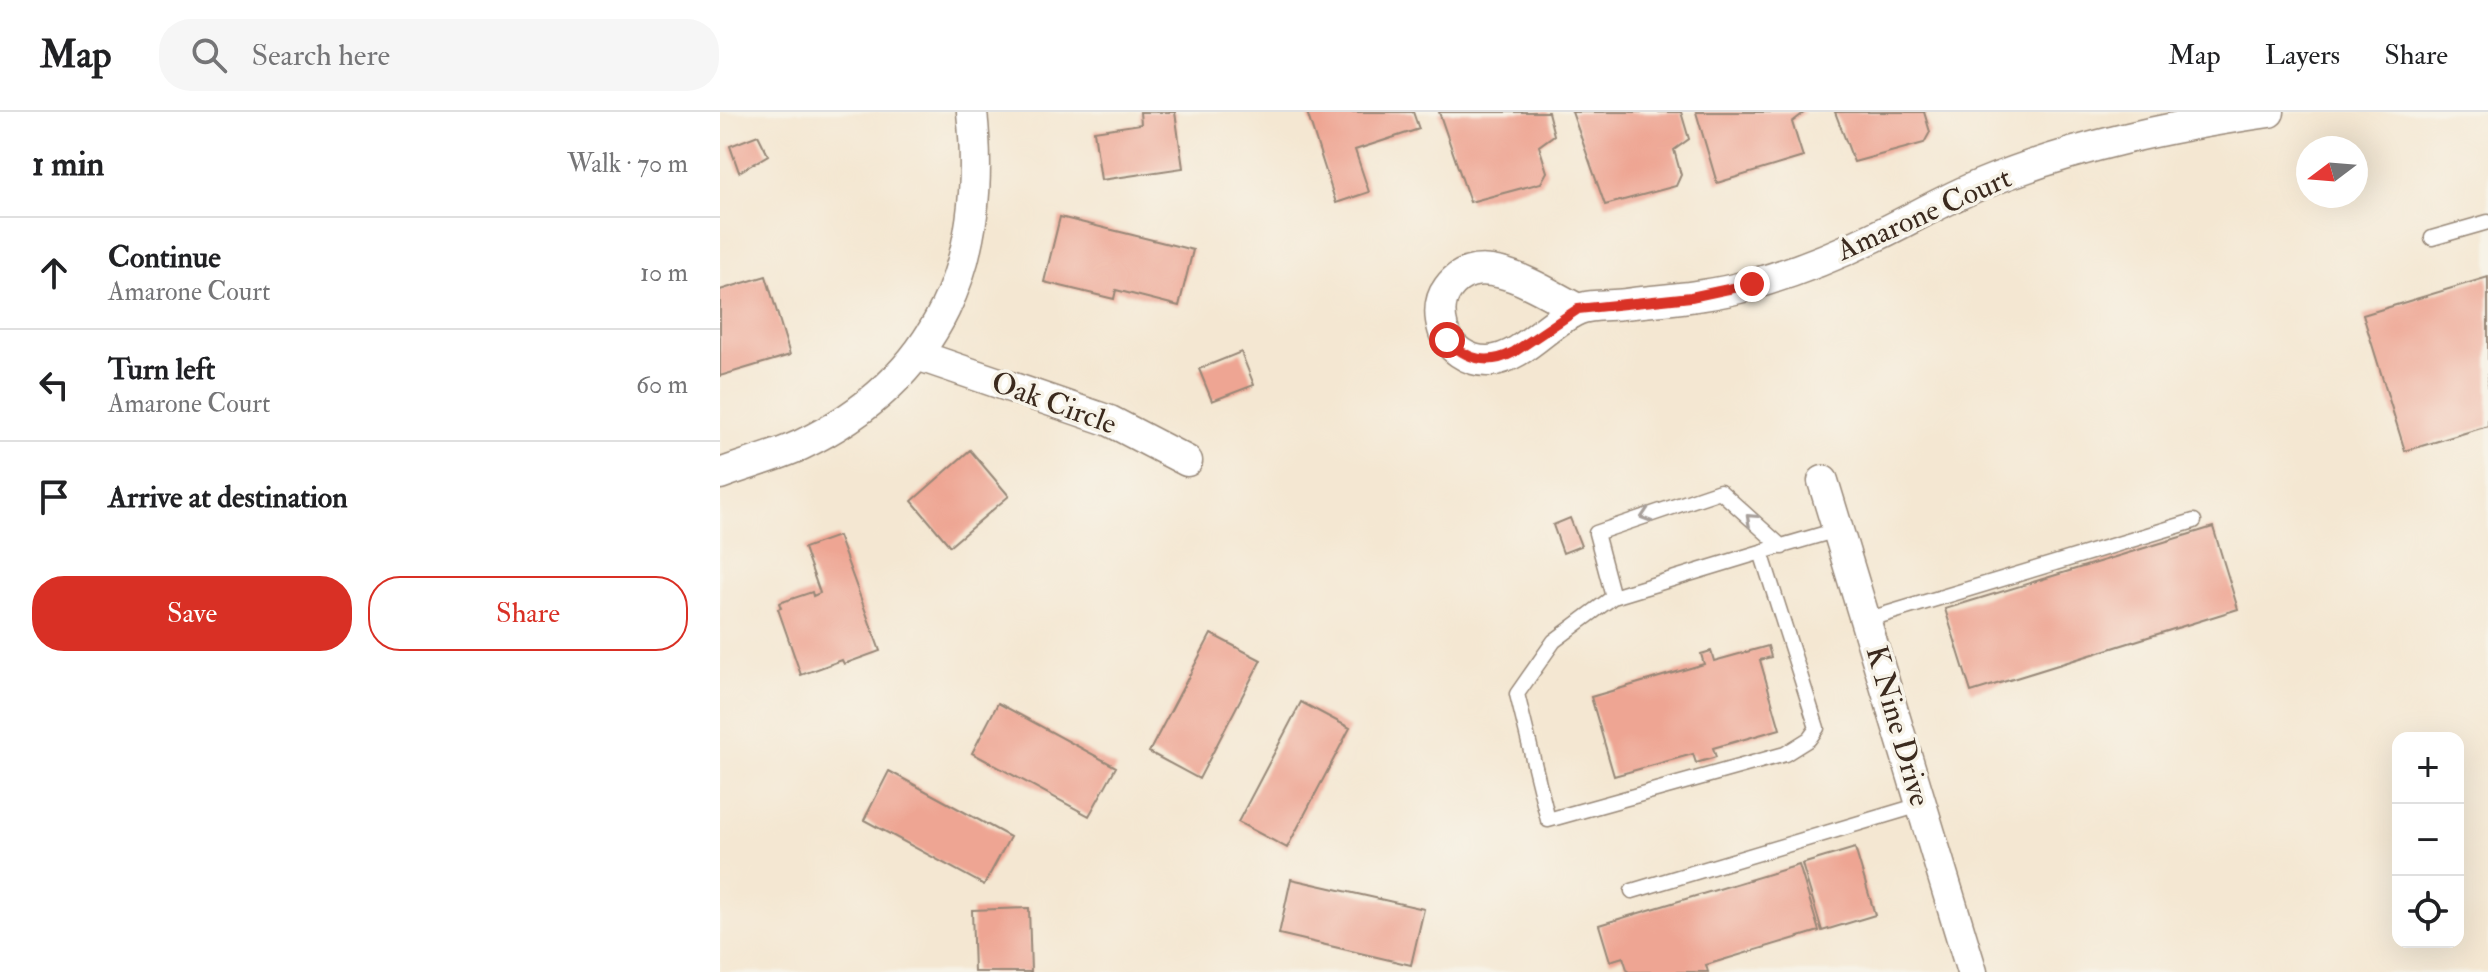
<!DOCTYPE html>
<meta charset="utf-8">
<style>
body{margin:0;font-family:"IM FELL Double Pica",serif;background:#f6f6f6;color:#202124}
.controls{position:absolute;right:24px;bottom:24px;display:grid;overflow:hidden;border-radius:16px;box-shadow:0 8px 32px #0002}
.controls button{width:72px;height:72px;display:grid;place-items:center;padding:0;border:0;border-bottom:2px solid #e0e0e0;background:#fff;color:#202124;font:40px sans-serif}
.compass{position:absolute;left:1576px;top:24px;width:72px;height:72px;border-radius:50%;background:#fff;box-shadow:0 8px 32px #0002;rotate:254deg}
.stop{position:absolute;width:24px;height:24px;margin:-18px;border:6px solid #d93025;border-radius:50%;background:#fff}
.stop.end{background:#d93025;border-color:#fff;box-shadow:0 2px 8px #0008}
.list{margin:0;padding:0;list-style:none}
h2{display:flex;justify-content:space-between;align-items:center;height:104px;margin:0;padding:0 32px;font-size:34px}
h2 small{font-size:26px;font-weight:400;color:#757577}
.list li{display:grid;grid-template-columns:52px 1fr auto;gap:24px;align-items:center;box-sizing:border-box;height:112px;padding:0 32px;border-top:2px solid #e0e0e0}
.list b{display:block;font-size:30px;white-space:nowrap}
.list p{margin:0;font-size:26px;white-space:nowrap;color:#757577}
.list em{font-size:26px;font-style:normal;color:#757577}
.actions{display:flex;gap:16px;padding:24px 32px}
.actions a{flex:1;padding:18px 0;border:2px solid #d93025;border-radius:32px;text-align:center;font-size:28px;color:#d93025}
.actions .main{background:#d93025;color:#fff}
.icon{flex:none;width:44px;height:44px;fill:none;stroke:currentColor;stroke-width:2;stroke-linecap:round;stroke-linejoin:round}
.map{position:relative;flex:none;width:1768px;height:860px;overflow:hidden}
header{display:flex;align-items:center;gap:48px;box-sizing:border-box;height:112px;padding:0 40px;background:#fff;border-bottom:2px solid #e0e0e0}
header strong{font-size:38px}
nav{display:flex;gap:44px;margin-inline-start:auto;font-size:28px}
.search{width:560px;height:72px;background:#f6f6f6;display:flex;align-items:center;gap:20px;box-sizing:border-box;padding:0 28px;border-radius:32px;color:#757577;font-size:30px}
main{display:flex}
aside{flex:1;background:#fff}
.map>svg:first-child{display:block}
.building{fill:#eea593}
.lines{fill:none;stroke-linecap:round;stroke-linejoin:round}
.lane-casing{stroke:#988878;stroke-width:17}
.street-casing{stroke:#988878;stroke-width:33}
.lane{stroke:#fff;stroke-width:14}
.street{stroke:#fff;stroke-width:30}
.oneway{stroke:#a79f9a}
.route{stroke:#d93025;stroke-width:10}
.labels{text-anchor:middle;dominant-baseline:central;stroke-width:7;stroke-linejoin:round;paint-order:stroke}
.street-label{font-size:30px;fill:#3b2a1e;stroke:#f7f3e8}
</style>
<header>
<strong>Map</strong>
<div class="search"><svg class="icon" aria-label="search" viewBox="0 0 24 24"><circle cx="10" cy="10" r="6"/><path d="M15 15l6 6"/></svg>Search here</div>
<nav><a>Map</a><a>Layers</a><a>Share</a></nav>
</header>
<main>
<aside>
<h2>1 min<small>Walk · 70 m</small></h2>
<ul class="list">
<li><svg class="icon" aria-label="ahead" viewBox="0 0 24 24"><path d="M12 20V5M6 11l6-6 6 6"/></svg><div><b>Continue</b><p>Amarone Court</p></div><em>10 m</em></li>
<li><svg class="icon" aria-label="left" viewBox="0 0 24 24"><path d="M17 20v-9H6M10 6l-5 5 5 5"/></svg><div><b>Turn left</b><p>Amarone Court</p></div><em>60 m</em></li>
<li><svg class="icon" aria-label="arrive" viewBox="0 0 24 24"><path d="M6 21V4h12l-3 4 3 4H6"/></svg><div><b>Arrive at destination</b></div></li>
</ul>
<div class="actions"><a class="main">Save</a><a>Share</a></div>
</aside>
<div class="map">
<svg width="1768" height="860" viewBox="0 0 1768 860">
<rect width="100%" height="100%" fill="#f7f3e8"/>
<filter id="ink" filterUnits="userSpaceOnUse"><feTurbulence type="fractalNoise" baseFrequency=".0125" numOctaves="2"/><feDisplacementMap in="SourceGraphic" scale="16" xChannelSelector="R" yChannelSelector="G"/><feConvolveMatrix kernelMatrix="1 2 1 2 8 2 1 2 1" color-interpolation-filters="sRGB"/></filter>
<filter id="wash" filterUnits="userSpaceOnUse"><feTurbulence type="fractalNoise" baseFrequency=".006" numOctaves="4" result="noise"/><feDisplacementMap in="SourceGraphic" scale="32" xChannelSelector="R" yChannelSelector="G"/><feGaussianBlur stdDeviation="1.8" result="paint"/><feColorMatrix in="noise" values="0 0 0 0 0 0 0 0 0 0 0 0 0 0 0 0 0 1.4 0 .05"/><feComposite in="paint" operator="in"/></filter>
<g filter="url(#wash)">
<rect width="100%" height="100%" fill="#f4e7d2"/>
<g id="blocks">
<path class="building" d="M420 0H455L463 56 381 68 374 19 421 12Z
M587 0H693L699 17 635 38 649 80 616 91Z
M719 0H828L834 23 819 34 827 60 821 71 750 90Z
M852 0H961L969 27 954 38 961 63 956 74 885 93Z
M976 0H1085L1072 10 1083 45 997 71Z
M1115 0H1204L1210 20 1204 31 1134 50Z
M38 23 48 43 19 60 10 34Z
M340 105 473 138 459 194 396 178 394 187 324 170Z
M46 164 70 243 0 264V178Z
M1768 165V314L1685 339 1643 203Z
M521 240 534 273 492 289 479 257Z
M250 338 289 384 230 434 192 389Z
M850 406 861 434 843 441 833 413Z
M1493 415 1518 497 1251 580 1225 497Z
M118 424 160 539 124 552 122 548 81 563 58 497 61 496 59 491 92 480 93 484 100 481 84 436Z
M491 522 541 548 479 667 429 640Z
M1048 534 1051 545 1040 548 1060 617 993 636 996 645 976 651 973 642 894 664 871 585 984 552 981 542 991 539 994 549Z
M581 590 630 616 567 736 518 710Z
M278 591 396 655 369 704 252 641Z
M169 659 290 725 264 773 144 708Z
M1135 736 1155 803 1102 819 1082 752Z
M1079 753 1099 819 986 853 988 860H908L903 845 890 849 879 813Z
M571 767 704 797 691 853 559 822Z
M309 796 311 860H254L252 798Z"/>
</g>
</g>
<g filter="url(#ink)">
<use href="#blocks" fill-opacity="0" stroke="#988878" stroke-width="2"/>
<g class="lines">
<g class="lane-casing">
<path id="lane" d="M1712 126 1768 110
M1041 440 1097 616 1089 627 1065 642 828 708 797 582 834 529 893 485 1041 440 1117 418
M893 485 876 421 1000 379 1062 435
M1146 508 1474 409
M912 779 1200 693"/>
</g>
<g class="street-casing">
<path id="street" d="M858 197C823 180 759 133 728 176 719 188 719 203 723 217 728 236 748 250 769 249 803 246 827 211 857 198 870 192 890 194 905 192 946 187 989 185 1030 173 1072 161 1115 144 1154 125 1190 108 1225 87 1262 72 1354 34 1452 14 1549 0
M197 243 390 309 467 349
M0 362C26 352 55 345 81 333 220 266 268 149 252 0
M1103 369 1252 860"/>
</g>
<use href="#lane" class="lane"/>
<use href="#street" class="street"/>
</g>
<defs><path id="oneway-chevron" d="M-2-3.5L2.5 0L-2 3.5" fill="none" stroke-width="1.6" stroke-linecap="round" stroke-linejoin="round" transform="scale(2)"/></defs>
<g class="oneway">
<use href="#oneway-chevron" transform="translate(926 404) rotate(162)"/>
<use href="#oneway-chevron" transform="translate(1031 407) rotate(-138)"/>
</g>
</g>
<g class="lines" filter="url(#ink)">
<path class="route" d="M727 228C747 248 768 254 794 240L858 197 971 185 1032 172"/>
</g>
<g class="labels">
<g class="street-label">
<text transform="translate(1204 102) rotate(-24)">Amarone Court</text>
<text transform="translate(334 291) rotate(20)">Oak Circle</text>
<text transform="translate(1178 614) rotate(74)">K Nine Drive</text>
</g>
</g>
</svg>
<div class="controls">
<button>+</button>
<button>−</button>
<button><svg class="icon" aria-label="locate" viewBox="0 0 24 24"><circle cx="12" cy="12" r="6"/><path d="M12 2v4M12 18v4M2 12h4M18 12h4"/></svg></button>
</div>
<svg class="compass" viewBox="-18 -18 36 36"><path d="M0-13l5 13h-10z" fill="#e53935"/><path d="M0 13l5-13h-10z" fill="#757577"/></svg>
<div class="stop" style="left:727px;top:228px"></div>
<div class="stop end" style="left:1032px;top:172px"></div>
</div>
</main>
